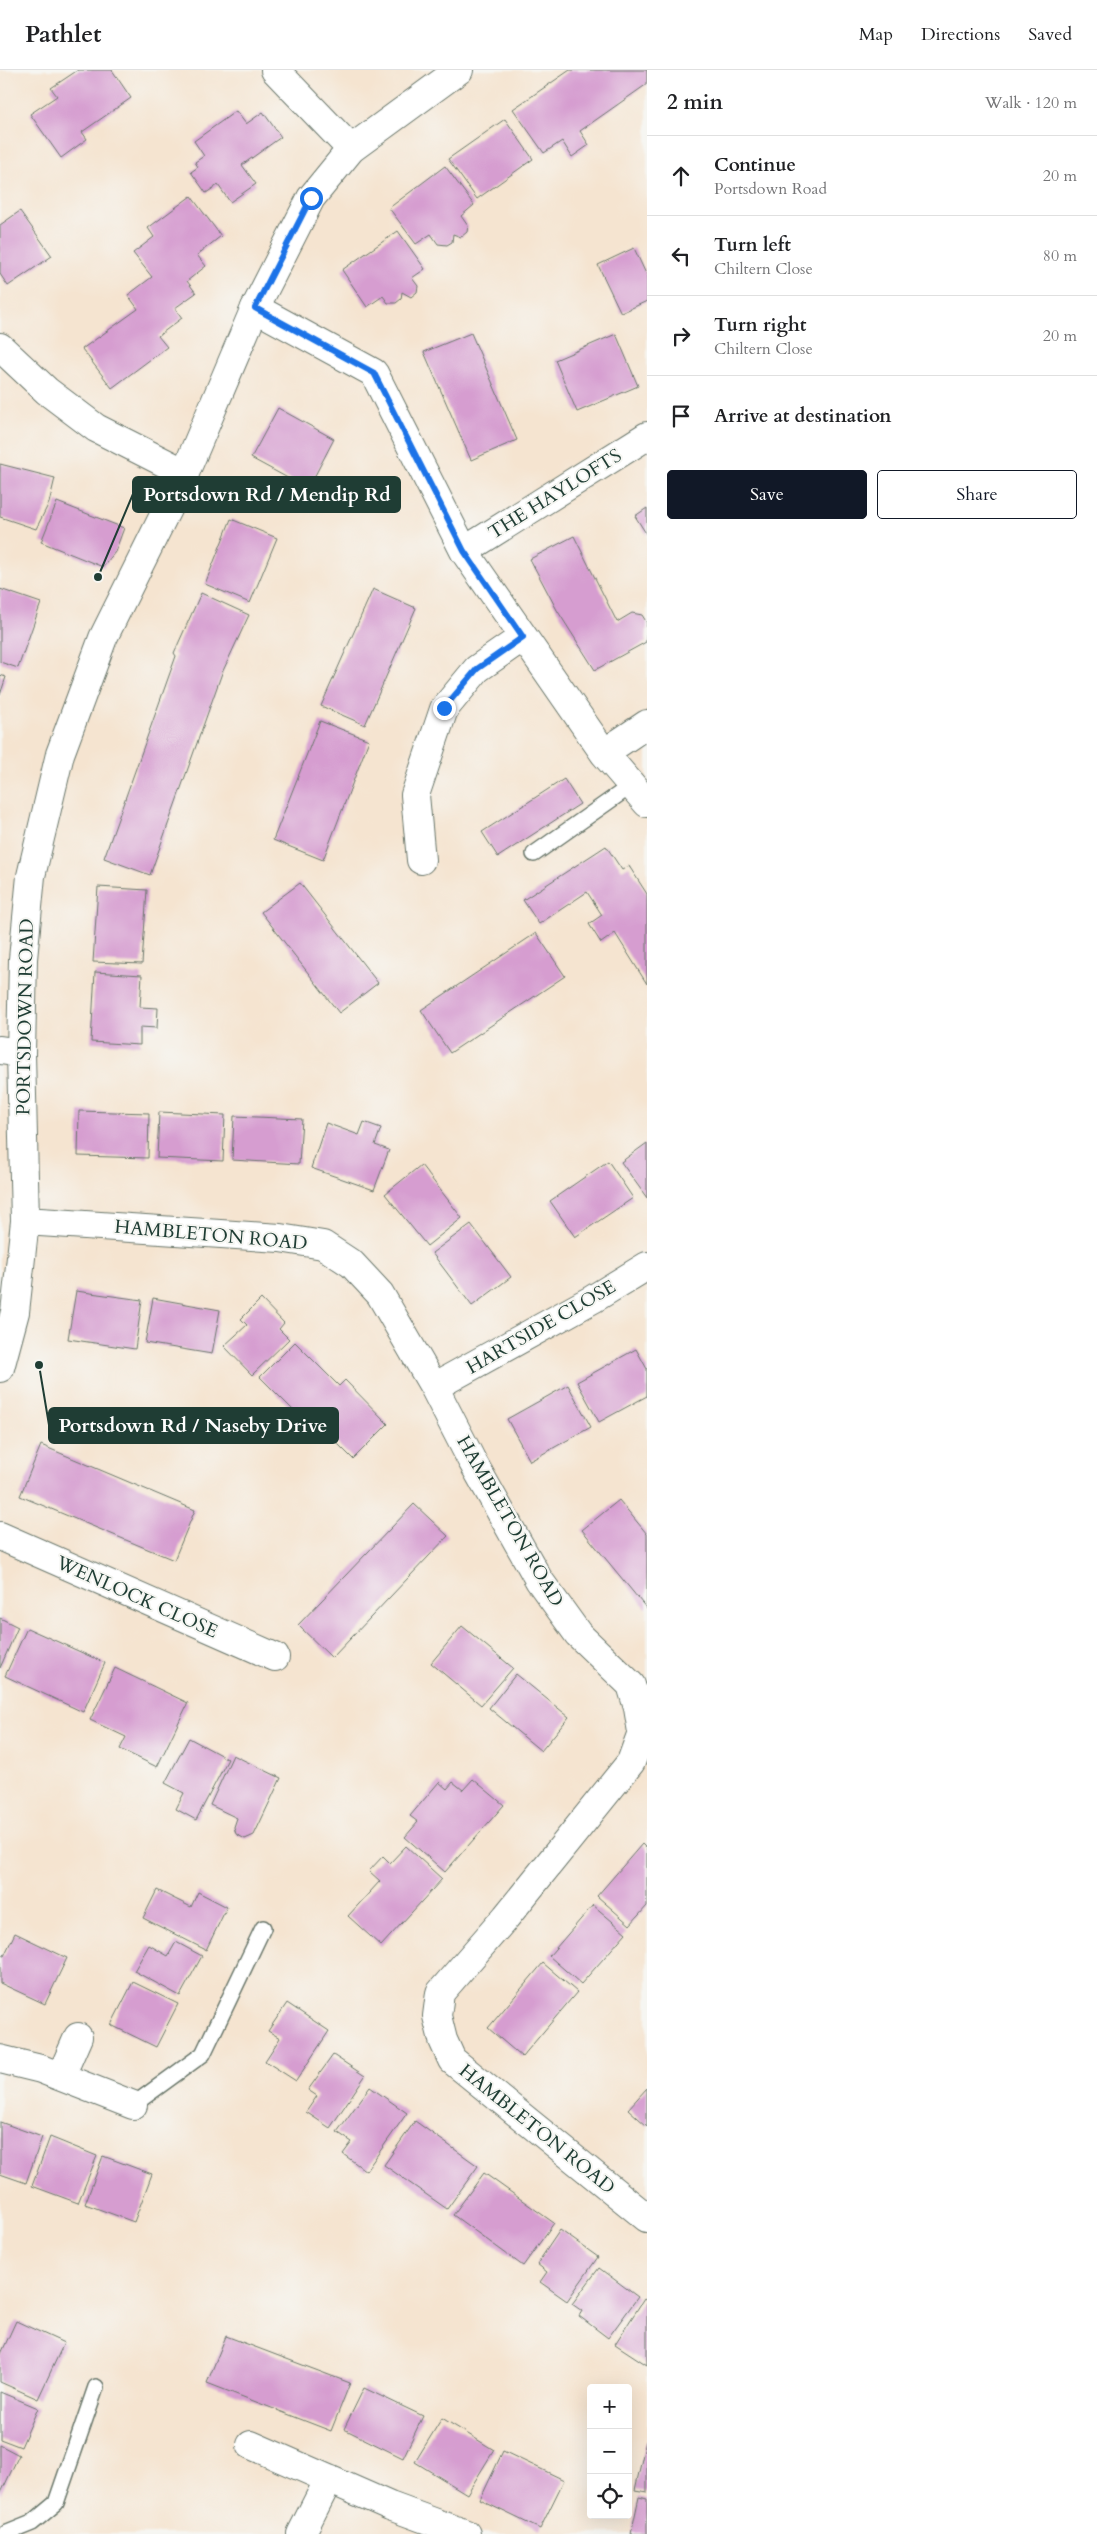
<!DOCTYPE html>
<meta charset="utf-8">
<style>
body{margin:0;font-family:Cardo,serif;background:#f6f6f6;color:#202124}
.controls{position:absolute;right:15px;bottom:15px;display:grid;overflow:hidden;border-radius:5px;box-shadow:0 5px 20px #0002}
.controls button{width:45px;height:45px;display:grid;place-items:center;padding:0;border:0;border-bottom:1px solid #e0e0e0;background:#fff;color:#202124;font:25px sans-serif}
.stop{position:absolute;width:15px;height:15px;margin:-11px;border:4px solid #1a73e8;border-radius:50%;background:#fff}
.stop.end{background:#1a73e8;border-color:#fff;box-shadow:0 1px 5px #0008}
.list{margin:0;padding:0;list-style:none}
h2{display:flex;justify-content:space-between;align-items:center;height:65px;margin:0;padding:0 20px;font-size:21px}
h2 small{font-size:16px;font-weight:400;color:#757577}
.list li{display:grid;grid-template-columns:32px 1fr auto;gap:15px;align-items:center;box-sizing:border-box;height:80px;padding:0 20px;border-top:1px solid #e0e0e0}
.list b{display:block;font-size:19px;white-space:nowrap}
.list p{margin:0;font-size:16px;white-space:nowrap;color:#757577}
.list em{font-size:16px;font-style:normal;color:#757577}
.actions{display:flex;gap:10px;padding:15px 20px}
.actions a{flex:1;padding:11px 0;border:1px solid #111827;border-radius:5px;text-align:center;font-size:18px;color:#111827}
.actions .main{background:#111827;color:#fff}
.icon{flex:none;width:28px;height:28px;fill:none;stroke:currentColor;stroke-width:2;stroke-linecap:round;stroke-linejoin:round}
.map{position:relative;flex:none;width:647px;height:2464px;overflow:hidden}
header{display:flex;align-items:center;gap:30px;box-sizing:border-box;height:70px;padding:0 25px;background:#fff;border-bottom:1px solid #e0e0e0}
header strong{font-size:24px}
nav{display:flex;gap:28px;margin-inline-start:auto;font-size:18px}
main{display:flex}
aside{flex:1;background:#fff}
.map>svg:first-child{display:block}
.building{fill:#d69dd0}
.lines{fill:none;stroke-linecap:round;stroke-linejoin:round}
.service-casing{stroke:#6a776b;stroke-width:18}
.minor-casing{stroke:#6a776b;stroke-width:30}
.tertiary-casing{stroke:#6a776b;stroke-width:30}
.service{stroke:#fff;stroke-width:15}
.minor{stroke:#fff;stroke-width:28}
.tertiary{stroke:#fff;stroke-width:28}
.route{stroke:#1a73e8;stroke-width:6}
.labels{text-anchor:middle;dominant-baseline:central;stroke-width:4;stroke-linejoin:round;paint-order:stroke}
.street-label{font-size:19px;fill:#1f3d34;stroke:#f6f6f2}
.leader{fill:none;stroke:#1f3d34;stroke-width:2}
.callout-dot{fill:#1f3d34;stroke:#f6f6f2;stroke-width:2}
.callout{fill:#1f3d34;stroke:#1f3d34;stroke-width:2}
.callout-label{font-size:20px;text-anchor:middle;font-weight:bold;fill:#fff}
</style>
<header>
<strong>Pathlet</strong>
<nav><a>Map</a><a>Directions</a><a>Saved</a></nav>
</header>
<main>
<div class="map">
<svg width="647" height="2464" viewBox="0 0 647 2464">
<rect width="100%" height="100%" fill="#f6f6f2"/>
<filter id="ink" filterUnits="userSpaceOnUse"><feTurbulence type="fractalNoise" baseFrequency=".02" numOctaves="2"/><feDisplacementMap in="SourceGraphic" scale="10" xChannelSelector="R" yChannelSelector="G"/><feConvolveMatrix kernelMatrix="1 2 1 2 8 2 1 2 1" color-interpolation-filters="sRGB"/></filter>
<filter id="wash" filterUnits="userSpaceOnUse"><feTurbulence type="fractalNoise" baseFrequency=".0096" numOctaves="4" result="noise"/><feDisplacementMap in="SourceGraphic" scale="20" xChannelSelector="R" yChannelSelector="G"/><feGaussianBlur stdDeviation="1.12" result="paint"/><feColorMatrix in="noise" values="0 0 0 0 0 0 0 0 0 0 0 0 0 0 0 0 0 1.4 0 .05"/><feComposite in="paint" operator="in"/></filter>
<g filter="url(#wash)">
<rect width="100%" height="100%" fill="#f5e4d0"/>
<g id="blocks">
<path class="building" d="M78 0H112L131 28 82 62 87 69 61 88 30 44 57 26 51 18Z
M570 0H647V14L580 61 589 75 572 87 562 71 544 83 513 39Z
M236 41 246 54 263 42 281 67 242 95 256 114 230 132 218 115 206 123 191 102 198 97 195 92 204 86 194 71Z
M505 49 533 89 477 129 448 89Z
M445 96 474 135 461 146 468 156 467 162 461 167 453 164 452 172 447 175 438 174 431 164 416 174 389 138Z
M191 126 221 166 197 185 206 196 187 211 196 223 175 238 182 248 158 266 167 277 112 318 82 279 138 239 128 225 152 207 133 183 154 167 148 158Z
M20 141 52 186 8 216 0 204V155Z
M398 161 425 199 412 208 418 216 417 222 411 227 402 222 401 229 396 233H388L383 226 367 237 342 200Z
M634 178 647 206V231L621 243 598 195Z
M471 263 517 370 471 390 424 282Z
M616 264 638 316 577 342 555 290Z
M278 338 334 369 308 419 251 388Z
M0 394 55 408 49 433 36 459 0 447Z
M57 432 124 458 115 482 103 497 41 472Z
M647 438V465L635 446Z
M231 449 277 468 250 533 205 514Z
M574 466 617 552 632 543 642 545 647 553 646 572 595 600 557 540 530 489Z
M0 519 41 533 18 598 0 592Z
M373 519 416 538 365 655 321 636Z
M201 523 249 545 222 603 150 805 104 788 176 586 174 583Z
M0 605 6 607 0 625Z
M320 651 369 670 323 790 273 770Z
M564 709 580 734 498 787 482 762Z
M606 776 622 800 629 796 647 824V914L615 863 601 873 589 854 602 845 587 822 539 854 523 830Z
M300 813 378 913 339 943 261 842Z
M98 817 147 820 142 894 93 892Z
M536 863 565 906 450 983 421 940Z
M95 902 142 905 140 937 158 938 157 958 140 957V975L91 972Z
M79 1041 149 1043 148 1088 78 1086Z
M159 1042 225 1045 223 1091 157 1088Z
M234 1046 302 1049 299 1094 232 1090Z
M364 1052 381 1058 375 1075 389 1080 374 1120 311 1098 326 1053 359 1065Z
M647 1073V1128L621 1092Z
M608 1091 633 1128 575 1167 550 1131Z
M421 1095 462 1148 427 1176 385 1124Z
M471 1154 511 1207 472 1236 432 1183Z
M76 1221 142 1230 135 1279 68 1269Z
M153 1228 220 1240 212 1284 145 1273Z
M261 1229 284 1253 279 1259 289 1269 252 1305 224 1276 247 1255 241 1249Z
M295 1272 339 1316 345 1310 388 1354 353 1389 310 1346 304 1351 260 1307Z
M636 1279 647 1299V1326L599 1352 577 1312Z
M568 1315 591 1357 530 1391 507 1349Z
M41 1375 195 1440 174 1490 20 1426Z
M619 1430 647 1464V1539L582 1460Z
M414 1434 448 1466 332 1588 298 1555Z
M0 1548 18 1557 0 1598Z
M462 1556 513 1598 481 1635 431 1593Z
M27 1558 105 1593 83 1642 5 1606Z
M115 1598 188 1633 157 1697 120 1679 126 1667 90 1650Z
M516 1604 569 1647 541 1681 489 1638Z
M189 1668 228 1689 196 1750 176 1739 184 1723 165 1713Z
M233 1685 281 1708 254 1765 245 1769 236 1764 234 1757 237 1748 210 1735Z
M473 1709 504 1735 445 1802 405 1767 418 1752 410 1746 439 1712 447 1719 453 1712 463 1720Z
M642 1774 647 1779V1836L630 1855 597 1826Z
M406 1776 442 1809 381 1876 348 1846 380 1811 369 1801 383 1786 390 1793Z
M157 1820 191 1837 198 1822 227 1837 206 1880 143 1848Z
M593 1835 626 1863 581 1914 549 1886Z
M15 1863 67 1888 45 1934 0 1913V1885L4 1886Z
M176 1872 202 1886 180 1926 134 1901 149 1875 168 1886Z
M543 1893 577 1922 522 1987 488 1958Z
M133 1912 178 1934 156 1977 111 1955Z
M287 1933 329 1961 296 2011 265 1991 280 1968 268 1961Z
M333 1985 365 2006 330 2058 306 2042 317 2026 308 2020Z
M370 2017 407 2043 366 2101 343 2084 352 2072 337 2062Z
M647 2018V2056L628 2039Z
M415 2051 478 2096 447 2139 384 2095Z
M0 2052 42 2067 26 2113 0 2104Z
M50 2067 97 2086 78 2133 32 2116Z
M103 2086 152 2104 134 2152 85 2134Z
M484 2103 554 2153 523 2196 453 2145Z
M560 2160 598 2187 567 2231 540 2212 547 2202 537 2194Z
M599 2198 638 2227 608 2268 579 2246 582 2241 572 2234Z
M644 2229 647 2231V2295L615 2274Z
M16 2251 64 2273 38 2329 0 2312V2286Z
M226 2266 350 2313 331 2361 207 2313Z
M364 2318 423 2346 403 2388 344 2359Z
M0 2322 38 2338 21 2377 0 2369Z
M442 2348 494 2380 467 2424 415 2392Z
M646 2371H647V2422L635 2420Z
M0 2375 19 2385 0 2425Z
M503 2381 564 2410 540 2459 480 2430Z
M639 2427 647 2429V2464H631Z"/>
</g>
</g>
<g filter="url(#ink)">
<use href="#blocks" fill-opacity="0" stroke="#6a776b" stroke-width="1"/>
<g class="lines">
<g class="service-casing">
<path id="service" d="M534 784 632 715
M133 2035 203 1984 263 1858
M5 2464 32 2453 56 2433 96 2317"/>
</g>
<g class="minor-casing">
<path id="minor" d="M275 0 351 79
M255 238 374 303 464 481 604 683 647 733
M0 277 47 321 96 358 185 403
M464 481 647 366
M604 683 647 654
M421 790 415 725 444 639 477 599 523 567
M0 980 21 983
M25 1151 280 1168 323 1175 352 1194 380 1224 434 1317 471 1389 539 1510 578 1564 631 1615 638 1638 642 1662 631 1692 506 1847 440 1923 437 1946 443 1970 452 1990 647 2148
M434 1317 593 1229 647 1196
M0 1466 275 1587
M0 1989 41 1999 133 2035
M61 2006 78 1967
M251 2375 390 2436 466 2464
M301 2464 329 2409"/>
</g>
<g class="tertiary-casing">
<path id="tertiary" d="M0 1298 15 1242 25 1151 21 983 23 889 31 806 60 684 103 568 185 403 255 238 311 128 351 79 459 0"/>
</g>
<use href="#service" class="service"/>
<use href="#minor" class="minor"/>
<use href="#tertiary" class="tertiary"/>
</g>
</g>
<g class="lines" filter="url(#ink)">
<path class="route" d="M311 128 255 238 374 303 464 481 523 567 477 599 444 638"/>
</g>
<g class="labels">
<g class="street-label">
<text transform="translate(555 424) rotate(-32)">THE HAYLOFTS</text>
<text transform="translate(25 947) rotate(-89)">PORTSDOWN ROAD</text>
<text transform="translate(211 1165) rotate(5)">HAMBLETON ROAD</text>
<text transform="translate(541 1257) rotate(-30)">HARTSIDE CLOSE</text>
<text transform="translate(510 1451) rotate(60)">HAMBLETON ROAD</text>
<text transform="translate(137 1527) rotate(24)">WENLOCK CLOSE</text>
<text transform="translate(537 2059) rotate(39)">HAMBLETON ROAD</text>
</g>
</g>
<path class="leader" d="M98 507L133 424M39 1295L49 1355"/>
<g class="callout-dot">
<circle cx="98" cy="507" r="5"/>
<circle cx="39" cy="1295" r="5"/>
</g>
<g class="callout">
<rect x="133" y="407" width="267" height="35" rx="5"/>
<rect x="49" y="1338" width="289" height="35" rx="5"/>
</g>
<g class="callout-label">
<text x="267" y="431">Portsdown Rd / Mendip Rd</text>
<text x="193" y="1362">Portsdown Rd / Naseby Drive</text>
</g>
</svg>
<div class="controls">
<button>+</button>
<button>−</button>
<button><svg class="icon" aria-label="locate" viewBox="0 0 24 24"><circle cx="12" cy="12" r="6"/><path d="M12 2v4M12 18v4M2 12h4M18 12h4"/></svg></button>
</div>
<div class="stop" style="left:311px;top:128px"></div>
<div class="stop end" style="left:444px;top:638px"></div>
</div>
<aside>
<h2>2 min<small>Walk · 120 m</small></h2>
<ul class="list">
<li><svg class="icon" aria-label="ahead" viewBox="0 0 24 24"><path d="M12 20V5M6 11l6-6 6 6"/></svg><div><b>Continue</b><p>Portsdown Road</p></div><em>20 m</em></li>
<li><svg class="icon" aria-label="left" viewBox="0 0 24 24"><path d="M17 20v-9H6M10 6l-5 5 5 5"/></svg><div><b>Turn left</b><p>Chiltern Close</p></div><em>80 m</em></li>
<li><svg class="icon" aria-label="right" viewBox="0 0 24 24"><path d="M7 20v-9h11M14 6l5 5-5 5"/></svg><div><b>Turn right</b><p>Chiltern Close</p></div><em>20 m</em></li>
<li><svg class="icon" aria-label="arrive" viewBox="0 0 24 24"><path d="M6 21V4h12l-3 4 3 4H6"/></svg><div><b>Arrive at destination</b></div></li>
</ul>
<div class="actions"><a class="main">Save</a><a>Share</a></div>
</aside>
</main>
